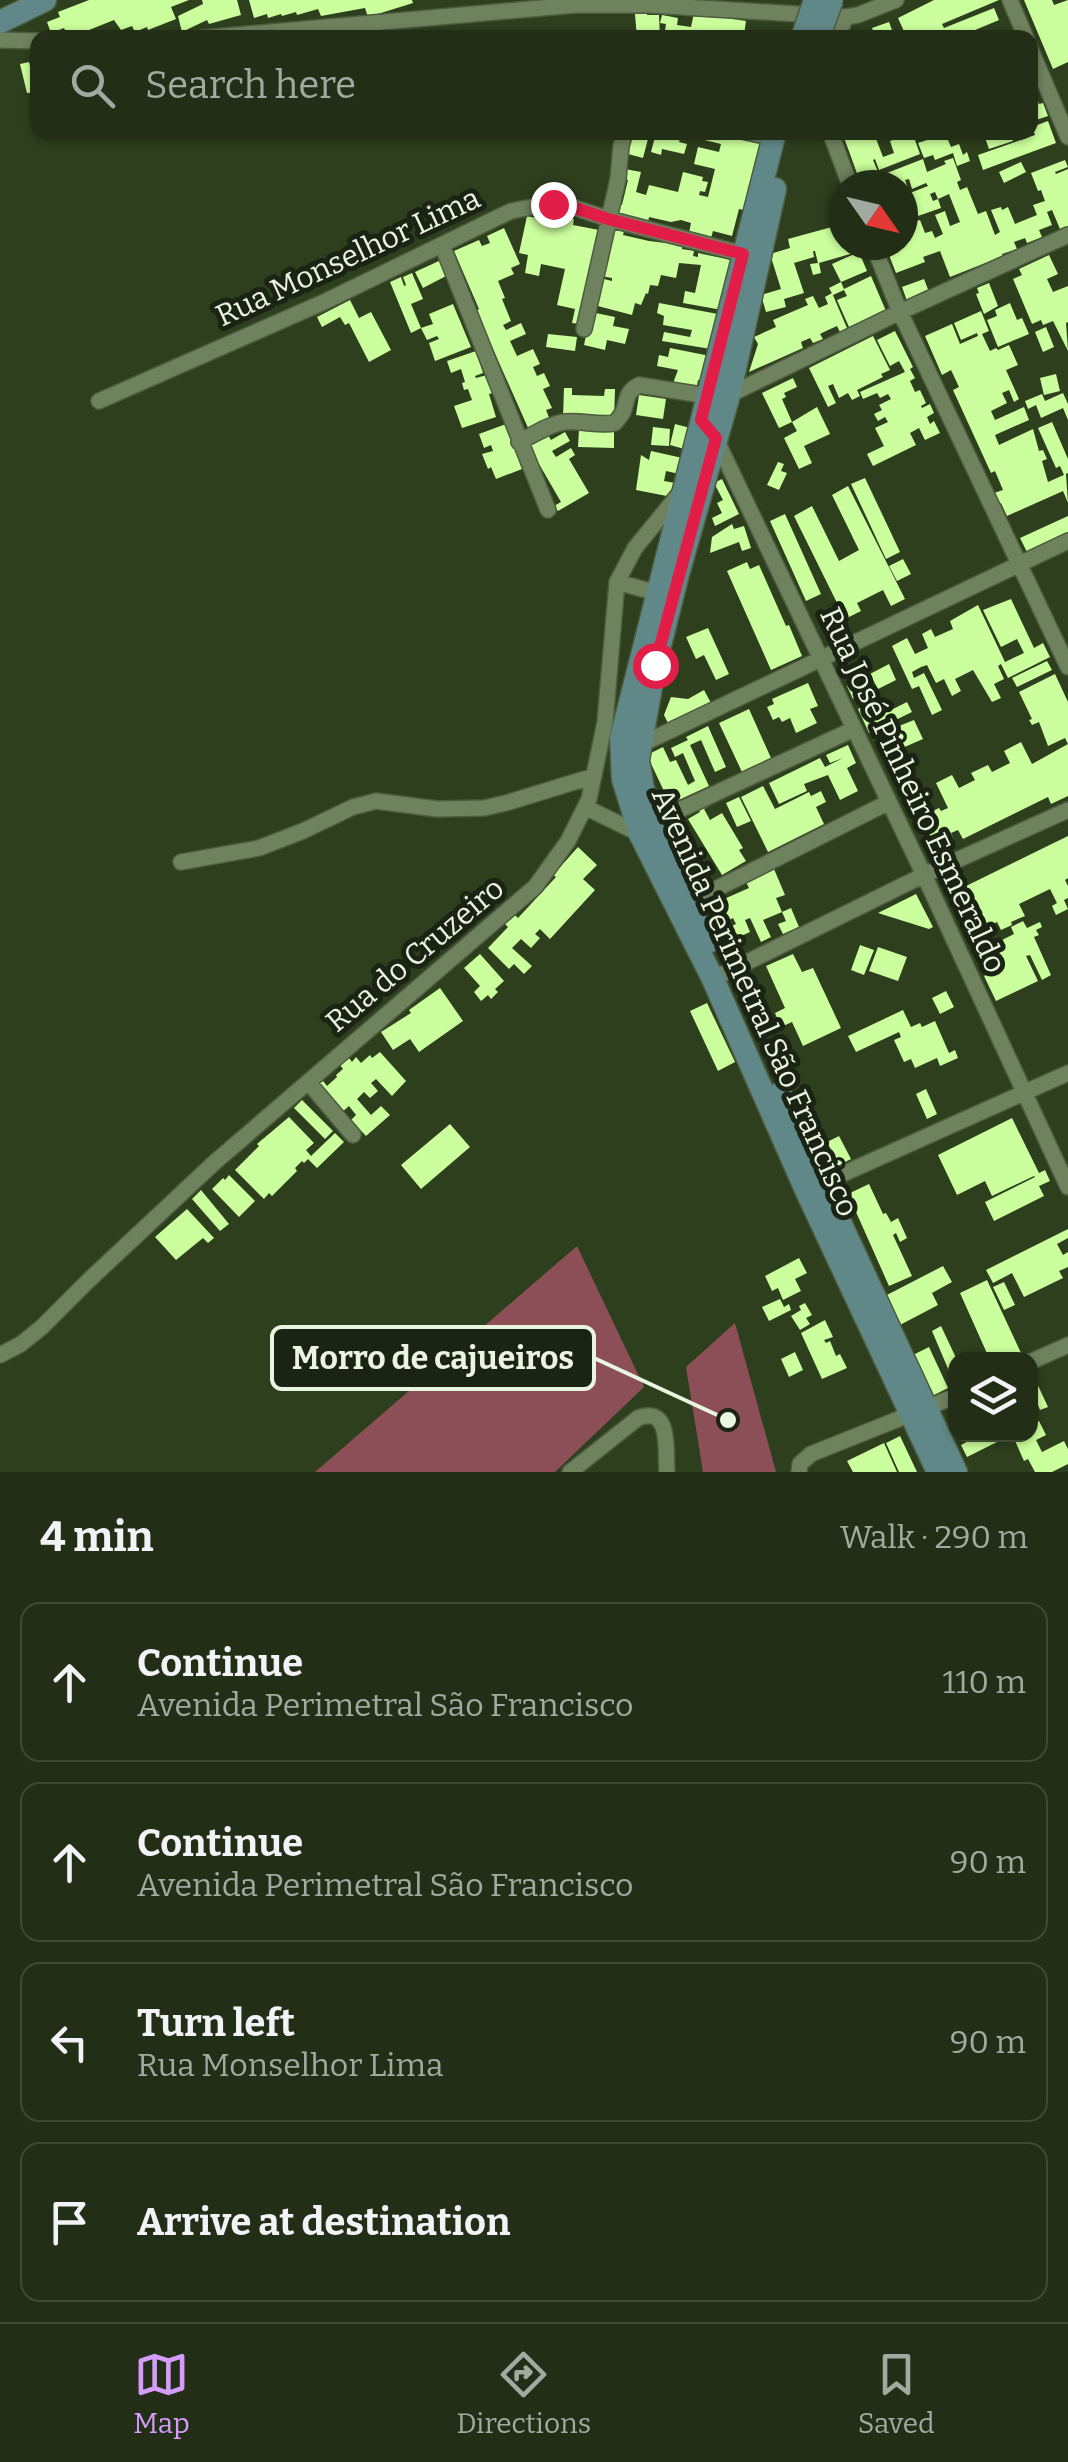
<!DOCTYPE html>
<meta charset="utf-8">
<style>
body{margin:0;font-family:Bitter,serif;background:#2a371f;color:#f1f3f6}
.controls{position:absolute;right:30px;bottom:30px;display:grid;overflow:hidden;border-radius:20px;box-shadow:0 2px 8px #0004}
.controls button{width:90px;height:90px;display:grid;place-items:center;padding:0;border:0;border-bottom:2px solid #3f4a35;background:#222f16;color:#f1f3f6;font:50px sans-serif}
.compass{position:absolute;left:828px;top:170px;width:90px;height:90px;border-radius:50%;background:#222f16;box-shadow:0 2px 8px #0004;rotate:124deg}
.stop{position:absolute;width:30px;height:30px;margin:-22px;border:8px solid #e11d48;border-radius:50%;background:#fff}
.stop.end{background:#e11d48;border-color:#fff;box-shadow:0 2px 10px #0008}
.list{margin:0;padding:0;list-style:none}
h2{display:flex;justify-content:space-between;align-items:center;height:130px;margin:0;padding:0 40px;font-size:42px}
h2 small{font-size:32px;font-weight:400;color:#a2a9a1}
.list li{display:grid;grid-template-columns:65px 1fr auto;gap:30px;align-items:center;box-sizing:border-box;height:160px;margin:0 20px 20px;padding:0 20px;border:2px solid #3f4a35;border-radius:20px}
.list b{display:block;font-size:38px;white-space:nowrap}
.list p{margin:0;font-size:32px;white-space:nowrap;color:#a2a9a1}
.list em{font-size:32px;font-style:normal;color:#a2a9a1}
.icon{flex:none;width:55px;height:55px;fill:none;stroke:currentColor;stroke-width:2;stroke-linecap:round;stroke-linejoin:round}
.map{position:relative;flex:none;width:1068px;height:1472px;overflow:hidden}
.search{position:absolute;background:#222f16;box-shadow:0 2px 8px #0004;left:30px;right:30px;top:30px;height:110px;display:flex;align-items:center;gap:25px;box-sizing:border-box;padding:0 35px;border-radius:20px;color:#a2a9a1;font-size:38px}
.sheet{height:850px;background:#222f16}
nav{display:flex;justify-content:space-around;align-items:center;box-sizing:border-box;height:140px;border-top:2px solid #3f4a35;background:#222f16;font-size:28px;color:#a2a9a1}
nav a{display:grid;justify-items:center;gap:5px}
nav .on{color:#d59cfb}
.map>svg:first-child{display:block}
.green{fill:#8c4f58}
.building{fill:#cbfe9c}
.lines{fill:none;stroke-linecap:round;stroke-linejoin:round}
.street-casing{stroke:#4d5b3e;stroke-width:18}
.secondary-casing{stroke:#4d5b3e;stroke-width:25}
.street{stroke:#6f825e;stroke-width:15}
.secondary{stroke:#618888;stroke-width:22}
.secondary-bridge-casing{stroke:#4d5b3e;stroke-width:25;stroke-linecap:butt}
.secondary-bridge{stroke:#618888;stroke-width:22}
.route{stroke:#e11d48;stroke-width:12}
.labels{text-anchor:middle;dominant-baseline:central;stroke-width:10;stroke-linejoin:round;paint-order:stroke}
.street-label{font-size:30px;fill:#eaf5e1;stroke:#1b2314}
.leader{fill:none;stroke:#eaf5e1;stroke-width:4}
.callout-dot{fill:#eaf5e1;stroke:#1b2314;stroke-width:4}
.callout{fill:#1b2314;stroke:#eaf5e1;stroke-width:4}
.callout-label{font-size:32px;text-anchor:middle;font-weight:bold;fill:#eaf5e1}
</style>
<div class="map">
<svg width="1068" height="1472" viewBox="0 0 1068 1472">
<rect width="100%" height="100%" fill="#2e3f1e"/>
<path class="green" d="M577 1246 644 1387 555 1472H315Z
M735 1323 776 1472H703L686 1367Z"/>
<path class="building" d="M89 0H189L171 7 176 19 148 30 147 27 135 32 132 26 121 30 114 20 69 38 64 28 51 33 47 22 60 17 58 12Z
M202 0H237L241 15 209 24 207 20 182 32 178 16 203 4Z
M249 0H412L413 3 368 17 365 8 321 16 318 9 297 15 296 12 282 16 281 14 268 18 267 14 254 18Z
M934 0H999L942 24 944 28 994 8 999 20 956 38H907L898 18Z
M1024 0H1052L1054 5 1068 0V62L1053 69Z
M647 13V15H659L660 38H637L635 14Z
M694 13 746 21 744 35 730 33 729 38H664L666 24 660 23 662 15 678 18 677 25 691 27Z
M889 22 895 38H849L863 32 865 37 874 33 872 28Z
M29 62 30 66 38 64V92L27 93 20 64Z
M1030 83 1039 104 1043 103 1048 116 1030 122Z
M1048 121 1056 143 983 170 978 155 1035 135 1032 127Z
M633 132H682L679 142 687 144 684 154 662 149 661 155 651 152 655 137 649 135 643 158 628 154Z
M693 132H734L763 140 744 210 739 209 732 236 713 231 711 238 689 233 691 223 681 220 671 222 649 217 648 223 616 215 618 204 622 205 628 180 624 179 625 169 641 172 636 192 646 195 649 185 678 192 683 172 703 177 702 181 708 182 705 192 700 191 699 195 708 197 715 169 694 164 698 147 719 152 721 144 692 137Z
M842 132H871L873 137 875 136 883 157 894 153 890 141 896 139 893 132H912L920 154 879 170 875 159 873 160 878 172 859 179Z
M924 132 945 133 951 147 959 144 963 155 967 152 970 161 957 166 953 153 935 160 933 155 924 158 918 143 927 140Z
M983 132H1010L1013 141 989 149Z
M953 158 961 180 957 182 960 190 967 187 978 214 986 211 995 235 1000 232 991 210 1001 207 1002 210 1008 207 1015 224 1037 215 1033 205 1045 201 1041 190 1038 191 1031 173 1065 160 1068 167 1055 172 1056 174 1068 169V226L1060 229 1052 210 1047 212 1052 225 1039 230 1042 237 1027 243 1025 238 1014 242 1017 249 1002 254 1003 256 950 277 940 251 923 257 925 262 896 273 885 245H903V198L906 197 916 221 920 220 925 233 932 231 935 238 943 234 935 215 945 211 950 226 960 222 949 194 938 199 935 192 930 194 933 201 938 199 941 208 918 216 910 193 928 186 926 183 912 189 909 179 905 180 908 189 903 191V185H856L923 159 927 172 946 164 944 161Z
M1021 162 1026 172 1004 183 999 172Z
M552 215 574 219 573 225 599 230 580 324 572 323 575 309 557 305 565 269 541 264 539 276 525 273 528 255 519 253 527 216 550 221Z
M843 224V245H855L857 252 819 263 821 273 813 275 810 264 818 263 815 251H813L814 257 794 263 804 293 784 299 786 307 766 312 761 295 781 289 770 254 790 248 788 239Z
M504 228 520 264 511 268 514 274 498 281 505 298 502 299 511 321 503 325 506 330 521 323 526 334 510 341 517 356 533 349 540 364 533 367 537 376 544 373 550 386 543 389 552 408 546 410 550 420 529 430 476 311 479 309 454 251 479 240 482 246 490 243 487 236Z
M613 228 624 231 623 235 649 241 682 245V249L694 251 693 256 698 257V253L731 260 722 310 683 303 685 291 695 293 701 265 679 263 676 278 661 275 658 286 650 285 648 294 646 293 641 305 635 303 632 315 594 305 600 278 612 281V278L601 276Z
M859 252 867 271 841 282 844 289 871 276 886 311 849 327 837 300 847 296 844 290 833 295 829 288 841 282 832 264Z
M1049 255 1058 274 1047 279 1053 292 1068 286V322L1066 323 1068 351 1053 321 1043 325 1041 320 1032 324 1013 279 1022 275 1019 269Z
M441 260 448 275 423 288 415 272Z
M412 273 423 299 411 304 421 328 411 333 390 282 401 277 404 286 406 285 403 277Z
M924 279 929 292 907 301 902 287Z
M989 283 998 306 984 314 976 294 979 293 977 288Z
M832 293 847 328 840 332 837 326 828 330 820 334 823 339 813 343 810 338 801 342 803 348 749 372 758 344 754 337 776 327 773 320 808 305 805 299 813 296 819 308 828 304 825 297Z
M350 300 359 318 371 312 391 350 369 362 349 323 345 325 340 317 322 327 317 317Z
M659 303 718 314 711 349 662 341 664 332 690 337 692 330 663 325 664 316 657 313Z
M1010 303 1017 320 1022 318 1029 334 998 347 987 320 997 316 995 310Z
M453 304 471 347 435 361 429 343 439 339 437 336 427 340 421 328 433 324 429 314Z
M981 311 989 331 982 334 990 351 996 348 998 350 1009 345 1018 365 1006 370 1019 399 1014 402 1009 390 1002 393 1007 403 991 411 995 420 1024 407 1029 420 995 435 999 445 1033 429 1039 451 1043 450 1047 459 1042 461 1048 482 1066 474 1068 503 1063 491 1007 516 1001 503 999 504 994 493 1003 490 995 471 991 473 953 390 959 387 951 370 942 375 925 336 952 324 960 344 978 336 977 333 961 340 954 323Z
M591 312 615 317 613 326 629 329 625 344 607 340 605 350 584 345Z
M1046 327 1054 347 1043 352 1035 332Z
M895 331 913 367 910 369 915 378 910 381 915 392 920 390 926 403 921 406 922 408 930 404 934 413 927 417 930 424 934 421 940 433 925 440 919 428 910 433 916 445 873 466 867 454 884 446 875 428 888 422 885 417 878 421 874 414 882 410 879 405 891 399 888 394 880 398 877 393 863 399 860 392 905 372 899 361 890 366 877 340Z
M548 334 577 337 575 351 546 347Z
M873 336 890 370 881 374 883 377 857 390 860 396 852 400 848 393 839 398 833 384 828 386 836 403 828 407 809 368Z
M670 348 710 356 705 381 698 380 696 391 672 386 678 370 657 366 659 355 668 357Z
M476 351 483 373 475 376 476 378 487 375 493 393 489 394 496 417 462 428 454 406 472 400 468 389 464 390 462 383 465 382 461 369 451 373 447 361Z
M1056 374 1060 391 1044 395 1040 378Z
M793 378 797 387 784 393 786 397 782 399 792 422 817 407 830 434 804 446 812 463 799 469 784 438 797 431 792 422 779 428 762 393Z
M564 388H572V395L604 396 605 389H615L614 420 563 418Z
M1063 393 1068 404V420L1063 408 1041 418 1036 405 1028 409 1025 401 1042 394 1045 401Z
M639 395 666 399 663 419 636 415Z
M1052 422 1068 459V473L1064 475 1060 466 1056 468 1038 428Z
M506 424 522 469 496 479 491 467 488 469 482 454 493 451 491 445 484 448 479 434Z
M675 424 694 429 688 450 670 445Z
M653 427 670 429 669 446 651 445Z
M579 429H614V448L578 447Z
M565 432 570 441 552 451 556 457 571 448 575 455 569 459 589 493 558 511 554 506 561 502 528 445 547 433 551 440Z
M651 451 687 459 684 475 666 471 664 481 675 483 672 497 636 490 641 455 649 460Z
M778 462 784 464 781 471 787 473 779 490 767 485Z
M865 478 900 552 886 559 851 484Z
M722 479 739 514 715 526 712 518 722 513 717 503 723 500 714 483Z
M848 486 905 599 891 606 883 590 857 603 861 611 845 619 794 516 812 506 839 561 859 550 832 495Z
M785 514 821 594 806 601 770 521Z
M1068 516V533L1027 552 1020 538Z
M732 524 734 529 744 526 751 548 742 551 739 542 710 553 712 537Z
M903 559 911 574 897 581 889 566Z
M747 562 750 569 759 565 786 626 789 625 802 656 771 670 727 571Z
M1011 599 1034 648 1043 643 1050 657 1008 678 1001 664 998 666 1004 679 994 684 1001 698 992 702 973 670 955 679 961 691 952 696 944 679 936 683 927 665 921 667 912 672 914 678 924 673 942 710 932 715 919 686 912 689 892 646 907 638 915 654 928 648 922 634 931 629 935 637 953 629 950 621 978 605 1005 662 1024 653 1017 639 1001 647 983 610Z
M708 628 729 674 716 680 704 655 696 659 686 637Z
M1047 661 1052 670 1017 687 1012 678Z
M889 664 896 680 878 689 870 674Z
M1055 674 1068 702V796L1051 804 1048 797 963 839 958 830 951 833 954 841 937 849 921 817 939 808 941 811 948 808 936 783 952 775 959 788 975 780 971 773 988 765 992 772 1010 763 1004 751 1021 742 1032 764 1068 744 1065 738 1048 746 1039 722 1032 725 1029 720 1032 719 1019 692Z
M866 676 873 689 853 699 847 686Z
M808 683 818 706 810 709 817 723 796 733 790 718 782 722 779 717 773 720 767 707 774 704 772 699Z
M704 690 712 705 669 725 664 715 671 697 688 699Z
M879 699 885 713 907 702 912 712 869 733 858 709Z
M749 709 771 758 742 772 719 723Z
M914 720 923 739 893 752 898 765 888 770 874 736Z
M708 726 726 767 715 772 701 740 690 745 709 786 670 804 647 755 663 747 670 762 676 760 688 785 695 781 683 753 675 757 671 748 688 740 686 737Z
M848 745 856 763 847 768 858 791 840 800 828 775 804 784 807 791 779 804 769 783 820 758 825 767 843 758 830 763 826 755Z
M763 786 775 809 809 792 811 796 821 791 826 802 816 807 824 824 768 852 741 797Z
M713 797 716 802 704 809 710 820 722 813 743 848 739 850 746 861 722 875 688 819 700 812 697 807Z
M739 797 751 821 737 827 726 803Z
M1068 836V878L1065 880 1068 886V898L1064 900 1068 909 1056 915 1052 906 1057 903 1050 889 1019 904 1025 916 1011 922 1012 925 1001 930 997 922 975 933 973 929 969 931 954 900 969 893 966 886Z
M578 847 597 865 583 879 595 890 550 939 540 929 535 934 540 938 531 948 521 939 512 948 532 966 524 974 514 964 509 969 488 948 508 927 504 923 513 913 518 918 556 877 553 875Z
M774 869 785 895 776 898 782 912 791 908 799 927 783 934 778 924 786 921 782 912 763 920 771 937 761 942 750 918 745 920 750 932 730 941 725 929 736 924 733 918 729 920 724 909 728 907 724 899 749 888 746 882Z
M916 894 933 927 929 929 878 913Z
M1023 921 1027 928 1040 922 1042 927 1036 930 1039 935 1034 937 1051 975 1042 980 1030 955 1026 956 1038 981 996 1001 984 976 992 972 982 950 1014 934 1011 927Z
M860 945 874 950 864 975 851 970Z
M878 947 907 957 898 981 869 971Z
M480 954 504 981 495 989 498 992 491 999 488 995 481 1001 474 992 480 986 464 968Z
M793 954 802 972 813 968 841 1028 803 1046 792 1022 781 1027 775 1013 785 1008 766 966Z
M440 988 463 1021 419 1052 410 1039 393 1050 381 1032 411 1013 409 1010Z
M946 991 954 1007 940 1014 932 998Z
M707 1003 735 1062 718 1071 690 1011Z
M903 1010 911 1027 920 1023 922 1027 935 1021 949 1053 955 1050 958 1058 940 1066 937 1058 915 1068 911 1059 904 1062 894 1040 901 1037 899 1032 856 1052 848 1036Z
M380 1052 406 1081 392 1096 376 1079 371 1083 378 1091 370 1098 364 1092 357 1099 371 1115 381 1106 390 1115 366 1136 351 1120 356 1115 349 1106 341 1113 317 1086 323 1081 327 1086 337 1077 336 1075 343 1069 340 1065 349 1058 352 1062 356 1057 361 1063 370 1055 372 1058Z
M926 1089 937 1114 927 1119 916 1094Z
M302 1100 333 1131 325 1139 294 1108Z
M289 1117 314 1143 306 1150 311 1156 335 1133 344 1142 317 1168 308 1159 304 1163 302 1161 295 1168 297 1171 272 1196 269 1193 264 1199 235 1170 259 1146 257 1144Z
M1012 1118 1039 1173 1045 1170 1050 1181 1039 1186 1044 1196 994 1221 985 1202 1035 1177 1034 1176 992 1196 985 1181 957 1195 938 1155Z
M450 1124 470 1147 421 1189 401 1165Z
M839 1136 851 1159 839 1165 827 1142Z
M229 1175 255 1201 239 1217 212 1189 223 1178 225 1180Z
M869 1184 883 1214 886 1213 891 1222 898 1218 907 1238 900 1242 896 1233 893 1235 912 1276 889 1286 848 1194Z
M201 1190 229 1224 220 1231 192 1199Z
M187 1209 214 1238 208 1243 203 1238 176 1260 155 1237Z
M1068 1229V1238L1057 1244 1063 1255 1068 1252V1267L1059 1271 1063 1278 1024 1297 1012 1273 993 1283 986 1270Z
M799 1258 807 1273 795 1279 801 1291 783 1300 778 1288 772 1291 765 1276Z
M943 1266 952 1282 932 1293 938 1305 898 1326 883 1297Z
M987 1280 1022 1355 1012 1360H990L960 1293Z
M1004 1282 1015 1305 1004 1310 993 1287Z
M780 1299 784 1307 789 1304 791 1310 769 1321 762 1307Z
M805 1303 812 1315 806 1318 810 1324 800 1330 791 1316 801 1310 799 1306Z
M825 1320 833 1337 824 1340 826 1343 830 1341 836 1356 840 1354 847 1368 822 1379 801 1333Z
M941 1326 957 1360 956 1376 952 1378 932 1331Z
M929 1347 948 1388 932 1396 913 1355Z
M795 1352 803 1370 789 1377 781 1359Z
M1034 1377 1048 1407 1040 1410 1038 1405 1030 1408V1378Z
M1039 1421 1046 1435 1036 1440 1042 1452 1064 1441 1068 1449V1464L1052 1472H1035L1028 1459 1024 1461 1012 1434H1030V1426Z
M982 1434H995L999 1441 967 1457 961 1445Z
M900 1436 917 1472H899L886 1443Z
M884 1443 897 1472H853L847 1461Z"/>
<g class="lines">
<g class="street-casing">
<path id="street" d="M1010 0 1026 38
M202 38 576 5H650L846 17 858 15 896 0
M837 38 846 17
M0 40 38 41
M1030 48 1068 137
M746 132 774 138
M830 132 850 185
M442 245 548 510
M873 245 900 312 1068 667
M584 329 618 179 621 146 625 132
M729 395 900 312 1068 235
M99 401 324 302 511 211 542 205H566L609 219 743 254
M714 435 924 875 1068 1187
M519 442C533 435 549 424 565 422 581 420 598 426 615 423 616 422 622 414 623 412 628 400 625 392 639 385L708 396
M617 582 657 593
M640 745 1068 541
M585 807 640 834
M656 821 854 729
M181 862 259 848 303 831 353 807 376 801 437 809 484 808 506 803 594 776
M692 901 889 802
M713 979 924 875 1068 810
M308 1082 353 1135
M816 1186 1068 1073
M0 1355 21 1344 42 1327 88 1281 215 1162 535 887 568 841 589 799 605 722 617 582 635 548 679 494
M1030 1362 1068 1345
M570 1472 638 1418C672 1405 665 1451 667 1472
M799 1472 800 1464 811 1454 956 1396"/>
</g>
<g class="secondary-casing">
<path id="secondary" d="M0 22 45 0
M775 132 621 738 623 779 640 834 713 979 806 1190 938 1472
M710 941 667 848 643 789 638 760 655 665 678 574 729 395 775 189
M780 1093 956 1472"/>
</g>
<use href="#street" class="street"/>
<use href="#secondary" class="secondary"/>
<g class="secondary-bridge-casing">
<path id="secondary-bridge" d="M802 38 815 0
M818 38 832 0"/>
</g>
<use href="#secondary-bridge" class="secondary-bridge"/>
</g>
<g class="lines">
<path class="route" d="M553 204 566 205 608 219 743 254 701 420 716 438 655 665"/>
</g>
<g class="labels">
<g class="street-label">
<text transform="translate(348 257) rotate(-25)">Rua Monselhor Lima</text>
<text transform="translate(913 790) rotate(65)">Rua José Pinheiro Esmeraldo</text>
<text transform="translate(415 955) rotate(-40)">Rua do Cruzeiro</text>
<text transform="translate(755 1002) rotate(66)">Avenida Perimetral São Francisco</text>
</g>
</g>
<path class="leader" d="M728 1420L594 1358"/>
<circle class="callout-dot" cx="728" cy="1420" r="10"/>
<rect class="callout" x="272" y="1327" width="322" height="62" rx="10"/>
<g class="callout-label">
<text x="433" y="1369">Morro de cajueiros</text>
</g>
</svg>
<div class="controls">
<button><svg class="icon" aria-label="layers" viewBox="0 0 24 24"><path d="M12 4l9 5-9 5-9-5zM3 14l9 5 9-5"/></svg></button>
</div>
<svg class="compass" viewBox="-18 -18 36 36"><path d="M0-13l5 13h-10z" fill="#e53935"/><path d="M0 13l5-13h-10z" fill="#a2a9a1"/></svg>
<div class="stop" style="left:655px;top:665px"></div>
<div class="stop end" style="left:553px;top:204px"></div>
<div class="search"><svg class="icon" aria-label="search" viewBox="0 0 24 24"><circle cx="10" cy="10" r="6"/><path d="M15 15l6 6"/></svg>Search here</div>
</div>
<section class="sheet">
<h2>4 min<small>Walk · 290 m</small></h2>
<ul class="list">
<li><svg class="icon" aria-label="ahead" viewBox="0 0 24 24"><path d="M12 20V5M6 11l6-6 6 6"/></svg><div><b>Continue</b><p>Avenida Perimetral São Francisco</p></div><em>110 m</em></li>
<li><svg class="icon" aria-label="ahead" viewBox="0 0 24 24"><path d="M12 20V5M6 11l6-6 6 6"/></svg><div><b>Continue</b><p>Avenida Perimetral São Francisco</p></div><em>90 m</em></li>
<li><svg class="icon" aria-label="left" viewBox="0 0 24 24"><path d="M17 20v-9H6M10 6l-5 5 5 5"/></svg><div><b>Turn left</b><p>Rua Monselhor Lima</p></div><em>90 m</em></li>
<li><svg class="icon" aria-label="arrive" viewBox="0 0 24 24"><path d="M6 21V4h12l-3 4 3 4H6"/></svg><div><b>Arrive at destination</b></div></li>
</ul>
</section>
<nav>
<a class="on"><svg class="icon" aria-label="map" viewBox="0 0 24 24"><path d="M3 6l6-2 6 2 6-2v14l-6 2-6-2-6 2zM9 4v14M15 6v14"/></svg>Map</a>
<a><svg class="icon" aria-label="directions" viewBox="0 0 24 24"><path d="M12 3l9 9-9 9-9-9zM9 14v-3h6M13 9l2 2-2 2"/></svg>Directions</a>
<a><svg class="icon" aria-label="saved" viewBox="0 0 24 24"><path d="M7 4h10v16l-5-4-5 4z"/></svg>Saved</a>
</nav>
